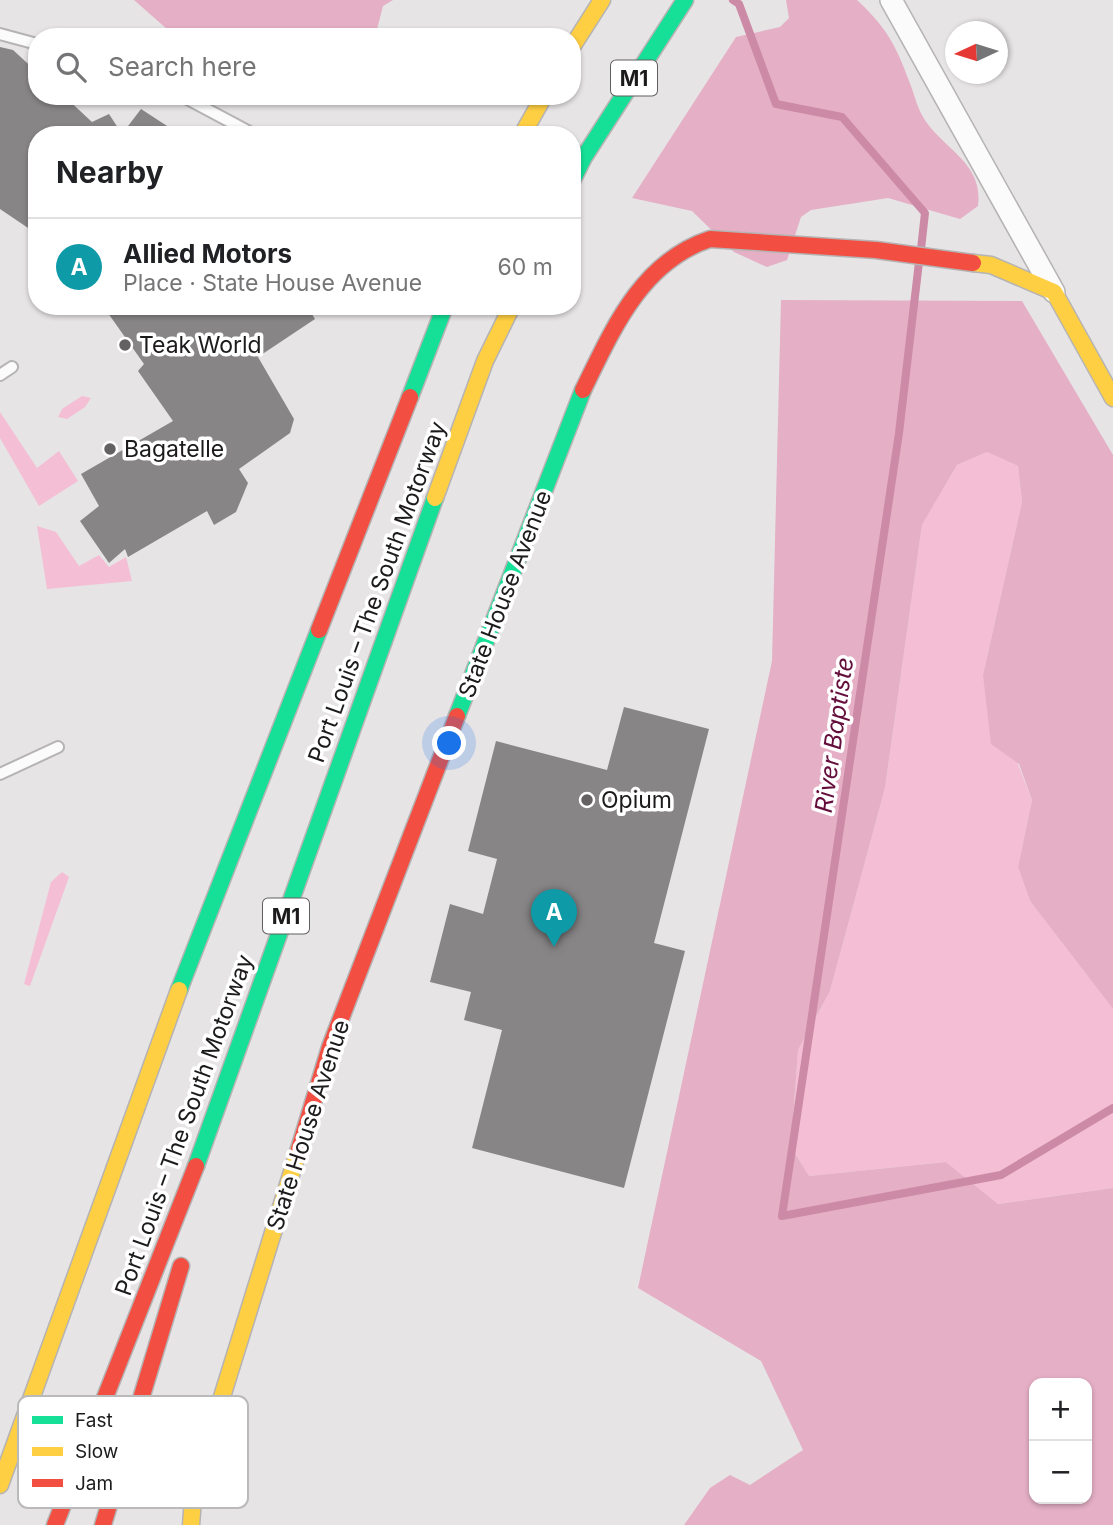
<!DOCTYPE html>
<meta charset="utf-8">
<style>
body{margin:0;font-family:Inter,sans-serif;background:#f2f2f2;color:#202124}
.controls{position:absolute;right:21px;bottom:21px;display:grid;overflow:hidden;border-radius:14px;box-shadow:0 2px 5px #0004}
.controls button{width:63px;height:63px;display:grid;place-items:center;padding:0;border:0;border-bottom:2px solid #e0e0e0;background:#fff;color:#202124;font:35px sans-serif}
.compass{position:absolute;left:945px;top:21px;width:63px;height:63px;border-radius:50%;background:#fff;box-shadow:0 2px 5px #0004;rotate:266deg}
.you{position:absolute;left:450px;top:744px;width:24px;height:24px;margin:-18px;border:5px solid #fff;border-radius:50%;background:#1a73e8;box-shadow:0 0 0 10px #1a73e833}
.badge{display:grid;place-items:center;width:46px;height:46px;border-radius:50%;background:#0f766e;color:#fff;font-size:23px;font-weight:700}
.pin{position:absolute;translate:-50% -58px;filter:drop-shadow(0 2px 4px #0008)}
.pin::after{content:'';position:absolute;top:37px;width:24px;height:21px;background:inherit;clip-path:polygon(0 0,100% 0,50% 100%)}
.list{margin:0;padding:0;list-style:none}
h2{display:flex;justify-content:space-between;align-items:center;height:91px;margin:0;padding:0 28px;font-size:30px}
h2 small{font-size:23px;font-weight:400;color:#757577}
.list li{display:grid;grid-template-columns:46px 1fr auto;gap:21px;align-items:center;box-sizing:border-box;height:98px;padding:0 28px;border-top:2px solid #e0e0e0}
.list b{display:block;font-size:26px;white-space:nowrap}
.list p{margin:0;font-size:23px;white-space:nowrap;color:#757577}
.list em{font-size:23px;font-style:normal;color:#757577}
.icon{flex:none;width:38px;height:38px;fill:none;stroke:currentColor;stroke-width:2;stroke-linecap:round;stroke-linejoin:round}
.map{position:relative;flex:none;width:1113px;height:1525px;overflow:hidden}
.search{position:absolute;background:#fff;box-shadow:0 2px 5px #0004;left:28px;top:28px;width:553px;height:77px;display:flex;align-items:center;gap:18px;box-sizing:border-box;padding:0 24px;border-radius:28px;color:#757577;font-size:26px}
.panel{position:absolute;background:#fff;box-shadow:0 2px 5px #0004;left:28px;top:126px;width:553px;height:189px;border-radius:28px}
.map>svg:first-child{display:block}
.green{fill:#f4bed4}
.forest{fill:#e5afc5;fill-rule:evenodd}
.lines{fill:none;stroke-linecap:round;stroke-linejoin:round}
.stream{stroke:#cc8aa6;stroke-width:8}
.building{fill:#878586}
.lane-casing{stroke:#b5b3b4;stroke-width:14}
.street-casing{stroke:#b5b3b4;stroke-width:24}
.fast-casing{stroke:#b5b3b4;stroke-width:19}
.slow-casing{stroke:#b5b3b4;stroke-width:19}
.jam-casing{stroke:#b5b3b4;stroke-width:19}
.lane{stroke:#fbfbfb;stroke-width:10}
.street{stroke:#fbfbfb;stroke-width:21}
.fast{stroke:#16e098;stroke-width:16}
.slow{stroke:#ffcf43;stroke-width:16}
.jam{stroke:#f24e42;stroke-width:16}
.poi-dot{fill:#636162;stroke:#fff;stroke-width:2.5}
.labels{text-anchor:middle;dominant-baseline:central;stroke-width:7;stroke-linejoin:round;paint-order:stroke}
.shield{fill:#fff;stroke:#605f5f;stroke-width:2}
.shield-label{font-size:21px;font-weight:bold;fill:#1c1a1b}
.poi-label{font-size:23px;fill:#1c1a1b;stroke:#fff;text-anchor:start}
.street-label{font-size:23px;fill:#1c1a1b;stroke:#fff}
.water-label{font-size:24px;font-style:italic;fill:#640e3c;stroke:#fff}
.key{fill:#fff;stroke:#bbbabb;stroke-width:2}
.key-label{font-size:19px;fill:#1c1a1b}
</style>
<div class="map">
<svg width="1113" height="1525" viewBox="0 0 1113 1525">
<rect width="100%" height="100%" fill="#e7e4e5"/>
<path class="green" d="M82 396 91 398 85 407 67 419 58 417 62 409Z
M0 412 37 468 59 451 78 481 39 506 0 438Z
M987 452 1018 466 1022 502 983 675 1032 800 1018 867 1030 901 1113 1009V1188L998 1204 946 1162 809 1176 791 1147 798 1050 830 991 885 788 922 525 957 465Z
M37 526 56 532 79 566 99 555 109 567 126 557 132 581 47 589Z
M62 872 69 877 30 986 24 984 51 882Z"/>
<path class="forest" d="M134 0H393L383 6 375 37H176Z
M786 0H857C886 27 896 45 909 81 914 93 917 107 923 117 941 148 984 162 978 206L960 219 888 198 811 210 801 217 787 260 767 267 734 252 692 211 632 198 736 37 780 27 789 18Z
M781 300 1022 301 1113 455V1009L1030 901 1018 867 1032 800 1019 764 991 744 983 675 1022 502 1018 466 987 452 957 465 922 525 885 788 830 991 798 1050 791 1147 809 1176 946 1162 998 1204 1113 1188V1525H684L710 1488 730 1475 750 1485 803 1450 761 1361 638 1288 772 661ZM1034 1383H1087V1499H1034Z"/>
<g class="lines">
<path class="stream" d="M733 0 739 4 776 104 842 117 925 213 921 249
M919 262 899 433 782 1216 1001 1175 1113 1108"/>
</g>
<path class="building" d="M0 47 13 50 37 72V96H64L92 122 109 114 122 134 141 109 181 135H37V234L0 209Z
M103 306H307L315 319 258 357 294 419 290 433 239 469 248 483 236 512 214 525 207 511 128 557 125 549 109 563 80 521 99 506 81 474 173 421 138 371 144 364Z
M624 707 709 729 654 943 685 951 624 1188 472 1148 502 1030 464 1020 471 992 430 982 450 904 483 914 497 859 468 851 496 741 607 770Z"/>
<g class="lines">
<g class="lane-casing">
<path id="lane" d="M0 34 37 44
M182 96 255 135
M0 375 12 367
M0 774 58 747"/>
</g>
<g class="street-casing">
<path id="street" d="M891 0 1054 292"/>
</g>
<g class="fast-casing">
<path id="fast" d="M572 181 584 157 685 0
M410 397 445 306
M457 716 583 390
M179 990 319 630
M196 1166 435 498"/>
</g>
<g class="slow-casing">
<path id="slow" d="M572 47 602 0
M522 135 544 96
M973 263 991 265 1054 292 1113 398
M435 498 485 361 512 306
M0 1485 179 990
M191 1525 194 1487 299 1149"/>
</g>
<g class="jam-casing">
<path id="jam" d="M583 390C613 329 641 262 710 239L876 250 973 263
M319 630 410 397
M299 1149 330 1047 457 716
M55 1525 196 1166
M103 1525 181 1266"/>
</g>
<use href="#lane" class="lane"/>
<use href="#street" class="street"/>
<use href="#fast" class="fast"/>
<use href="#slow" class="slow"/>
<use href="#jam" class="jam"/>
</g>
<g class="poi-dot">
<circle cx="125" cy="345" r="7"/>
<circle cx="110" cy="449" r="7"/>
<circle cx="587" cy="800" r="7"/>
</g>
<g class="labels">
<g class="shield">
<rect x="611" y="60.5" width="46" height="35" rx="5"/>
<rect x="263" y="898.5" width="46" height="35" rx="5"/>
</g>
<g class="shield-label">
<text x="634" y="78">M1</text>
<text x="286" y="916">M1</text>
</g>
<g class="poi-label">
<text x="139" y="345">Teak World</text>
<text x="124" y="449">Bagatelle</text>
<text x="601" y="800">Opium</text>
</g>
<g class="street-label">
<text transform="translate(377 592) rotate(-70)">Port Louis – The South Motorway</text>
<text transform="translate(505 594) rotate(-69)">State House Avenue</text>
<text transform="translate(184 1125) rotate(-70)">Port Louis – The South Motorway</text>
<text transform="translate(308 1125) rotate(-72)">State House Avenue</text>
</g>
<g class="water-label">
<text transform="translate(834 735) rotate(-82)">River Baptiste</text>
</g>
</g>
<rect x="18" y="1396" width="230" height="112" rx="10" class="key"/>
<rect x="32" y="1416" width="31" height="8" fill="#16e098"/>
<rect x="32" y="1447" width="31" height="9" fill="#ffcf43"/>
<rect x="32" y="1479" width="31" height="8" fill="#f24e42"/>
<g class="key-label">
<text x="75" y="1427">Fast</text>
<text x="75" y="1458">Slow</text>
<text x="75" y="1490">Jam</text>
</g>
</svg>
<div class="controls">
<button>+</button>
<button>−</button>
</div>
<svg class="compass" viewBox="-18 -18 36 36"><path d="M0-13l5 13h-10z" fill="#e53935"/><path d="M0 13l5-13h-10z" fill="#757577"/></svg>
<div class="you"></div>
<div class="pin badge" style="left:554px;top:947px;background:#0f9aa8">A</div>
<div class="search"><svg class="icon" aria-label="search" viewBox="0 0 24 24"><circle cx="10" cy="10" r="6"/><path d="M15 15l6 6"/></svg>Search here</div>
<section class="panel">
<h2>Nearby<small></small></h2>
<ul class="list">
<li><span class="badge" style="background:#0f9aa8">A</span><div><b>Allied Motors</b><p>Place · State House Avenue</p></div><em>60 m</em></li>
</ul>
</section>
</div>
